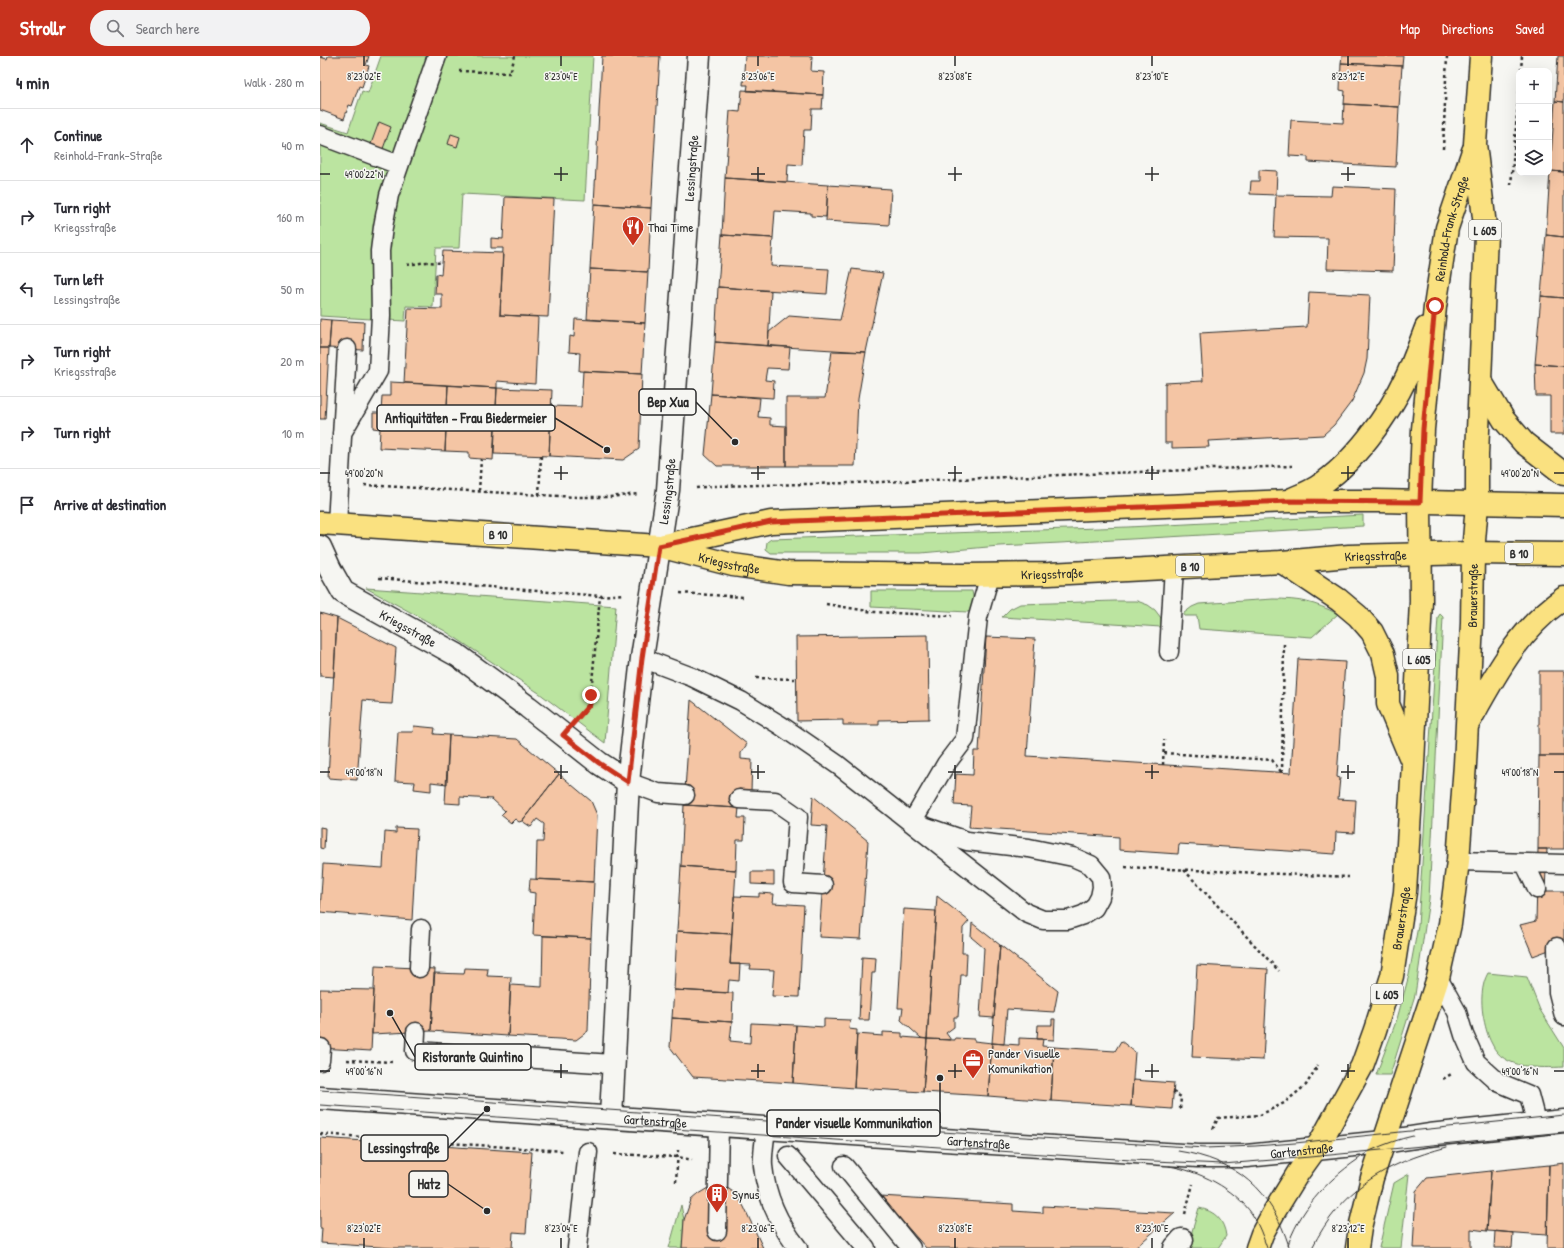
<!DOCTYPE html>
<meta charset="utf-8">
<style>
body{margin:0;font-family:"Patrick Hand",sans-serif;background:#f2f2f3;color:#2b2b33}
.controls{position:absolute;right:12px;top:12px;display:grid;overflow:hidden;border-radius:8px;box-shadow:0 4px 16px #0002}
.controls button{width:36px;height:36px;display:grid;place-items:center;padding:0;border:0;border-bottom:1px solid #e1e1e2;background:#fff;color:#2b2b33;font:20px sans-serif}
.stop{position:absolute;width:12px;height:12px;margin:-9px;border:3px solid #c8321e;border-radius:50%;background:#fff}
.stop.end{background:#c8321e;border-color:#fff;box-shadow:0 1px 4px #0008}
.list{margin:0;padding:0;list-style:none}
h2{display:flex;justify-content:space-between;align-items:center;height:52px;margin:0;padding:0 16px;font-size:17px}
h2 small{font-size:13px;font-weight:400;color:#7c7c81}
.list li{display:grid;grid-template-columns:26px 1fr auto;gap:12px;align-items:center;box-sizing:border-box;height:72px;padding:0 16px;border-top:1px solid #e1e1e2}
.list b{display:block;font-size:15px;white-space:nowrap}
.list p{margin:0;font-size:13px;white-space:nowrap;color:#7c7c81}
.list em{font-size:13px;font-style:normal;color:#7c7c81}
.icon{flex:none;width:22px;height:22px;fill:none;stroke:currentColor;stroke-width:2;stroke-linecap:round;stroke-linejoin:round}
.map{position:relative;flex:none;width:1244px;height:1192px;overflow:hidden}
header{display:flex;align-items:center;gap:24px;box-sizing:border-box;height:56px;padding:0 20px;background:#c8321e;color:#fff}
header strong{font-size:19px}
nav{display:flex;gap:22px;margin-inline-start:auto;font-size:14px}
.search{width:280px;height:36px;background:#f2f2f3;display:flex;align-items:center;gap:10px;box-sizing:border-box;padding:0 14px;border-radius:22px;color:#7c7c81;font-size:15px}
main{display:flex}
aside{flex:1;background:#fff}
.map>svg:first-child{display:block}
.green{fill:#bbe4a0;stroke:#738866}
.building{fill:#f4c5a4;stroke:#2b2b2b}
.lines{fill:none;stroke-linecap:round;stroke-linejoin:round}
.service-casing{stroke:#2b2b2b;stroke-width:21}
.pedestrian-casing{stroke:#2b2b2b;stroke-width:25}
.minor-casing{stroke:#2b2b2b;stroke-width:25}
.tertiary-casing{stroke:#2b2b2b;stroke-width:25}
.primary-casing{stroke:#2b2b2b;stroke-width:25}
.path{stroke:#2b2b2b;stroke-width:2.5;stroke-dasharray:3 3;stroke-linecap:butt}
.service{stroke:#f6f6f2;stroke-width:18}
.pedestrian{stroke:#f6f6f2;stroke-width:22}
.minor{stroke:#f6f6f2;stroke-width:22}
.tertiary{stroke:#f6f6f2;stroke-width:22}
.primary{stroke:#fae180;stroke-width:22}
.tram{stroke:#2b2b2b;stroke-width:1}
.route{stroke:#c8321e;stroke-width:5}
.ticks{fill:none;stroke:#2b2b2b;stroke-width:1.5}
.labels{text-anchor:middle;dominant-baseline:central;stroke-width:3;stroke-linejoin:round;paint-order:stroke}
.shield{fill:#f6f6f2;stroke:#686867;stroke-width:1}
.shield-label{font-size:12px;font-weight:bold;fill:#2b2b2b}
.street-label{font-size:13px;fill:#2b2b2b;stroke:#f6f6f2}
.poi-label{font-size:13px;fill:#2b2b2b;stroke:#f6f6f2;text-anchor:start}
.ticks-label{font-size:10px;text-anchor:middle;fill:#2b2b2b;stroke:#f6f6f2;stroke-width:3;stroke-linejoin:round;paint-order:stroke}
.leader{fill:none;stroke:#2b2b2b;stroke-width:1.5}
.callout-dot{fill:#2b2b2b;stroke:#f6f6f2;stroke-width:1.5}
.callout{fill:#f6f6f2;stroke:#2b2b2b;stroke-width:1.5}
.callout-label{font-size:14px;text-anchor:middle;font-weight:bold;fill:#2b2b2b}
</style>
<header>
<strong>Strollr</strong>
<div class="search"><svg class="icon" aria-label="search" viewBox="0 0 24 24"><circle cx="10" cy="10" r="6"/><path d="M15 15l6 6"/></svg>Search here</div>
<nav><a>Map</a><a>Directions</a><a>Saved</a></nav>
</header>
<main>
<aside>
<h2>4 min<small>Walk · 280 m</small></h2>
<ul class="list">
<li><svg class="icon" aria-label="ahead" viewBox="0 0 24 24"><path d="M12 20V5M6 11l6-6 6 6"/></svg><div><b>Continue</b><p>Reinhold-Frank-Straße</p></div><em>40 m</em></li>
<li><svg class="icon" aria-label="right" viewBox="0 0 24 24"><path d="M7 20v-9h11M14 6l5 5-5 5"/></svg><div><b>Turn right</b><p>Kriegsstraße</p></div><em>160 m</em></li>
<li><svg class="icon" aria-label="left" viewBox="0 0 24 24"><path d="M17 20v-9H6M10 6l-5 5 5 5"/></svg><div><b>Turn left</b><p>Lessingstraße</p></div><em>50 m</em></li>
<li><svg class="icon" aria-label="right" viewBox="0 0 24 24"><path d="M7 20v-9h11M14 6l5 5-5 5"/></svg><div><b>Turn right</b><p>Kriegsstraße</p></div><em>20 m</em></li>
<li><svg class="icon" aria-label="right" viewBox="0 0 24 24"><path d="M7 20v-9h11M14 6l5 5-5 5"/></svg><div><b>Turn right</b></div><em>10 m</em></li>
<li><svg class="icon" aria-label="arrive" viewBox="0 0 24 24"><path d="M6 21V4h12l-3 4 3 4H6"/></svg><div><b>Arrive at destination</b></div></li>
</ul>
</aside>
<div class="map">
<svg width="1244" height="1192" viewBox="0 0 1244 1192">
<rect width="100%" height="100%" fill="#f6f6f2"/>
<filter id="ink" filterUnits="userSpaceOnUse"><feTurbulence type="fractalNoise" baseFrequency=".025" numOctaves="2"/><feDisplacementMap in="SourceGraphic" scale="8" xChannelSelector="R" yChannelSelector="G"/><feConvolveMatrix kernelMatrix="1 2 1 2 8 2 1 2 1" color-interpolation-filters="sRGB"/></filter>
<g filter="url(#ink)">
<path class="green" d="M61 0H273L265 144 142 138 139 192H116L113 251 86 250 85 265 0 260V67L28 76 42 35 48 37Z
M1043 459V470L740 487 679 490 601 497H451L446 493 447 486 451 483 808 471Z
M46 532 296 550 285 687 219 637 125 575Z
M551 535H652L655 550 648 556 551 551Z
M953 543C980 543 994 546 1018 558L992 581 879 573 877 560H864V557L872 551 879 548Z
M795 545H817L828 549 835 554 841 562V571L682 561 690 553 700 548Z
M1120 558 1123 561 1109 843 1095 939 1070 1019H1056L1077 963 1089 919 1098 870 1118 561Z
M1168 917 1207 921 1220 954 1244 992V1011C1221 1012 1183 1014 1172 988 1167 979 1165 969 1163 959 1161 946 1161 929 1168 917Z
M1089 1118 1081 1192H1059L1074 1127Z
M361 1149 364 1164 362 1192H349Z
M879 1152C895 1155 904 1164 906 1180L898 1192H867Z"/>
<path class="building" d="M8 0H49L46 9 49 10 42 31 39 30 32 50 29 49 24 63 0 54V1L7 3Z
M282 0H340L331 152 274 148Z
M425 0H492L491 15 504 16 503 39 427 35 428 29H423Z
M1022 0H1083L1082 10 1021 7Z
M1238 0H1244V46L1235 45Z
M1021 7 1082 10 1079 51 1024 48 1025 35 1020 34Z
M422 34 503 39 502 53H492L491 74H484L482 109 468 108 467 126 405 122 410 55 420 56Z
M1235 45 1244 46V116L1230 115Z
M1024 48 1079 51 1076 111 988 106V101L969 100 971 64 1023 67Z
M59 66 71 71 61 98 54 96 56 90 51 88Z
M131 78 140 81 137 91 128 88Z
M939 114 957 115 956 139 930 138 931 125H939Z
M1230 115 1244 116V181L1226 179Z
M405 122 508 129 506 161 491 160V157L455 155 453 182 402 179Z
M508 129 571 133 569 169 506 165Z
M1012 130 1076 133 1073 215 1007 213 1008 182 954 181 956 139 1011 140Z
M185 141 234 143 228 261 180 259 183 192H171V182L183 183Z
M274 148 331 152 328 216 270 213Z
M402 179 453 182 451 210 509 213 507 238 398 231Z
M1226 179 1244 181V242L1221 240Z
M123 195 183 197 180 259 218 261 215 328 177 325V332L84 327 88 252 122 253V238H115L116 218 121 219Z
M270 213 328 216 325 267 267 263Z
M532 213 563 217 546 296 448 290 449 276 469 260 520 264Z
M398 231 451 235 448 290 395 286Z
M989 236 1050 239 1047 303 1044 317 1032 345 1014 369 1003 379 888 385 889 391 852 392V387H845V327L883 325 880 277 987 271Z
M1221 240 1244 242V310L1215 308Z
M0 263 11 264 9 292H0Z
M255 263 325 267 322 318 259 315 260 297 249 296 250 280 254 281Z
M11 264 44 266 43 294 9 292Z
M395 286 470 291 468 313 447 312 445 324 454 325 453 342 391 338Z
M0 292H9L5 363H0Z
M512 295 546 296 538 343 535 410H466V342H505Z
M1215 308 1244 310V378H1230V340H1216Z
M263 315 322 318 319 393 303 404 229 400 231 350 261 351Z
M70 326 128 329 125 395 59 392 60 373 53 372V357H61L62 340H70Z
M128 329 177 332 173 404 149 402V396L125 395Z
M177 332 232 334 229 400 174 398Z
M391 338 440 342 438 361 450 362V369L466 370V410H397L385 399Z
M0 557 17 562 14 621 0 620Z
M17 562 76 592 72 648 54 647V645L43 644 37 724 8 722Z
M608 579 609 663 559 664V669H523V664L477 665 476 581Z
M666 581 715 583 707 700 971 717 978 603 1025 606 1017 721 1020 722 1018 743 1036 744 1034 777 1016 776 1015 798 859 788 858 798 799 794V781L649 771 651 750 634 749 636 718 653 719 654 695H659Z
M1219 615H1244V700H1219Z
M371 644 427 688 421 697V703L432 704 431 735 419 733V752L364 749Z
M94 670 115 672 114 678 129 679 127 728 111 726V735L94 733 95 726 75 725 78 676H93Z
M129 679 197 683 239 718 202 765 199 766 195 763 191 767 181 759 185 755 172 743 140 741V748L125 747Z
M1219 700H1244V793H1218Z
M239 718 271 745 277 759 274 826 216 823 217 786H223L224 768 217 763 211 771 202 765Z
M493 740 548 785 541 883 499 881 507 770 491 769Z
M364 749 419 752 418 762H425L424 784H417L416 814 361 810Z
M0 771 5 772 4 793 0 792Z
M76 772 97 773 92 864 0 856 3 808 63 812 65 776 76 777Z
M1218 793H1227L1225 835H1244V891H1237L1213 900 1200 869 1216 865Z
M361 810 416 814 412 878 357 875Z
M431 816H454V829L431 828Z
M210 823 274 826 271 882 213 879 215 837 209 836Z
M439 837 454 838 453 847 484 849 479 941 452 940 454 914 430 913 431 909 410 908 414 840 439 841Z
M617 840 649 865 643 872 642 897H647L646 919H641L638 961H634V971L626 977 631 984 607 983Z
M584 853 616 855 607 983 601 982 581 964 583 952H578Z
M652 867 680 889 674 962 660 961 664 892 651 881Z
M357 875 412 878 410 908H420L419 925 409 924 408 937 354 934Z
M223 880 271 882 268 975 256 984 188 980 191 929 222 931Z
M680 889 738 935 734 956 687 953 684 988 672 987Z
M542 901 556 902 555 917H552L549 964H539Z
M877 909 948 913 943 1004 872 1001Z
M55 910 115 913 111 975 52 978Z
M145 912 168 913 167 920 191 921 188 980 111 975 114 917 144 918Z
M0 933 54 934 51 995 0 992Z
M354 934 413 937 412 966 352 962Z
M352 962 412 966 410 985 430 987 431 967 476 969 473 1027 373 1021 350 991Z
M504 963 530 964 529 973 537 974 534 1032 473 1027 476 969 504 971Z
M732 963H735L734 984 717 983 718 969H732Z
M563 976 582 977V981L607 983 603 1036 534 1032 537 978 563 980Z
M635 982 654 983V985L672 987 668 1040 603 1036 607 983 635 984Z
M699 982 723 983 722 990 734 991 731 1045 668 1040 672 987 699 989Z
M801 985 815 996 811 1050 731 1045 734 991 795 995Z
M813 1024 854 1027 852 1053 811 1050Z
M0 1082 212 1096 206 1177 193 1176 192 1192H73L1 1187 2 1172H0Z
M1244 1107V1192H1227L1229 1109Z
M1229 1109 1227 1179 1167 1175 1171 1115Z
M1171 1115 1167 1175 1151 1173V1192H1093L1096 1135 1107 1122Z
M398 1130 406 1131 416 1138 424 1151 443 1192H362L364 1164 371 1144 378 1138 388 1132Z
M560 1140 693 1148V1155L723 1157V1150L855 1157 815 1192H677L649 1190 650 1192H606Z
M1175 1175 1193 1177 1192 1192H1174Z"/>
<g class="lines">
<g class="service-casing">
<path id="service" d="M0 79 79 109
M22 377 58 315 61 260 60 195 63 171 69 139 117 0
M17 468 27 293
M849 596 854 511
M322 602 372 621 421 645 460 669 518 709 706 857 723 864H748L763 859 774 852 780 841 782 831 781 821 771 809 753 801 709 792 647 785 592 766 626 708 645 683 658 561 670 519
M308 726 338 737 365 739
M419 743 455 745 478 761 473 827 503 829
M1138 805 1244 808
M1205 808 1217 833
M1237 891 1238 936 1244 960
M99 912 101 873
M1118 922 1137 956 1144 979 1156 1006 1178 1026 1209 1039 1215 1062 1221 1067
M96 976 95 995 293 1008
M0 1005 1 992
M446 1072C445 1084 442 1098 443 1110 446 1141 459 1168 478 1192
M468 1100 546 1192
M524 1110 591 1192
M397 1175 399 1068
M257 1192 268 1096"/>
</g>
<g class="pedestrian-casing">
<path id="pedestrian" d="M855 1192 862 1184"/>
</g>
<g class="minor-casing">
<g id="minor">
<path id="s1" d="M0 491 10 513 23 536 137 599 208 651 279 707 308 726"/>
<path id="s2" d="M291 1061 308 726 322 602 348 434 379 0"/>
<path d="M1064 1086 1109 1079 1244 1065"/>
</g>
</g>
<g class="tertiary-casing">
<g id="tertiary">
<path id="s3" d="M0 1042 577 1081 878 1100H926L1064 1086"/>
</g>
</g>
<g class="primary-casing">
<g id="primary">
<path d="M1160 324 1184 364 1204 387 1244 418"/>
<path d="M972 443C981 439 989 436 997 431 1033 408 1069 359 1087 320 1094 304 1100 288 1106 272"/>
<path id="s4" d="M0 467 339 490 413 509 468 517 643 519 729 518 962 506 1029 500 1153 497 1244 498"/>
<path d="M344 489 451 466 969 445H1059L1244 449"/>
<path d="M962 506 1019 544 1038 560 1052 576 1063 598 1068 620V648L1091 703"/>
<path d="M1149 666C1175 619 1199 573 1244 542"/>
<path id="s5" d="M937 1192 942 1178 954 1156 978 1117 1001 1085 1042 1010 1055 974 1072 920 1085 836 1093 708 1101 545 1100 446 1103 373 1115 251 1127 172 1153 95"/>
<path id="s6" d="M1037 1192 1040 1172 1052 1122 1118 922 1130 868 1138 805 1145 708 1152 567 1153 497 1157 448V399L1166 178 1155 88 1161 0"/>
</g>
</g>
<path class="path" d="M1 1V0
M139 15 190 17 195 0
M1201 15 1202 0
M1123 93 1127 0
M1191 129 1199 36
M87 209 107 206 122 207
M44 429 257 441H289L319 438
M376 432 393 430 534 427 972 410
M159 435 161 403
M219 439 221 400
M59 522 280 540 303 538
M360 537 423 541
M506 548 554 556 632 560
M436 622 477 623
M262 658 270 648 280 540
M844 697 952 704 962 717
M843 709 844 684
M962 717 964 586
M805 811 1029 821
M864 814 959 915
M27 1004 72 1006
M1123 1023 1133 1017
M853 1036 861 1041 860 1053
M893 1073 898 1062 940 1059 964 1047 986 1029 998 1009
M0 1078 243 1095
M294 1098 358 1101 372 1104
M356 1126 358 1094
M865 1158 873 1128"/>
<use href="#service" class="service"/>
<use href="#pedestrian" class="pedestrian"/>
<use href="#minor" class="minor"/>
<use href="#tertiary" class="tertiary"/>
<use href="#primary" class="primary"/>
<path class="tram" d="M0 1034 490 1068 885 1092 935 1090 975 1087 1244 1059
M0 1049 811 1104 903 1108 990 1101 1244 1076
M858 1095C917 1104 951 1134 969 1190
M849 1110C879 1115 914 1132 932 1158 939 1169 943 1181 947 1192
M967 1192C978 1156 1006 1125 1037 1104 1041 1101 1047 1096 1052 1094 1065 1088 1079 1083 1093 1080
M992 1192C1022 1132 1064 1108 1127 1091"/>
</g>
</g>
<g class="lines" filter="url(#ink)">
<path class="route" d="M271 639 270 648 243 679 279 707 308 726 322 602 339 490 451 466 969 445 1100 446 1103 373 1115 250"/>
</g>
<path class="ticks" d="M44 0V10M241 0V10M438 0V10M635 0V10M832 0V10M1028 0V10M241 111V125M438 111V125M635 111V125M832 111V125M1028 111V125M0 118H10M234 118H248M431 118H445M628 118H642M825 118H839M1021 118H1035M241 410V424M438 410V424M635 410V424M832 410V424M1028 410V424M0 417H10M234 417H248M431 417H445M628 417H642M825 417H839M1021 417H1035M1234 417H1244M241 709V723M438 709V723M635 709V723M832 709V723M1028 709V723M0 716H10M234 716H248M431 716H445M628 716H642M825 716H839M1021 716H1035M1234 716H1244M241 1008V1022M438 1008V1022M635 1008V1022M832 1008V1022M1028 1008V1022M0 1015H10M234 1015H248M431 1015H445M628 1015H642M825 1015H839M1021 1015H1035M1234 1015H1244M44 1182V1192M241 1182V1192M438 1182V1192M635 1182V1192M832 1182V1192M1028 1182V1192"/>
<defs>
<g id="restaurant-pin" transform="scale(1.15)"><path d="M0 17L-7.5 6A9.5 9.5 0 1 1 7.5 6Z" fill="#c8321e" stroke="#f6f6f2"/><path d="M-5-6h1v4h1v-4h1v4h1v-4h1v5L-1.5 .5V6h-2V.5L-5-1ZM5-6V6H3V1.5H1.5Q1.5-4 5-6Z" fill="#fff"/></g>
<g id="office-pin" transform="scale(1.15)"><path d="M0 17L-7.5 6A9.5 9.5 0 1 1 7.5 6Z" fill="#c8321e" stroke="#f6f6f2"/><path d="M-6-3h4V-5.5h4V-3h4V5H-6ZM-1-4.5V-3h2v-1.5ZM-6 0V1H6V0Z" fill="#fff"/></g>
<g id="building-pin" transform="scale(1.15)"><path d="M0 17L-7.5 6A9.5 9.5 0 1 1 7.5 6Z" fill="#c8321e" stroke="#f6f6f2"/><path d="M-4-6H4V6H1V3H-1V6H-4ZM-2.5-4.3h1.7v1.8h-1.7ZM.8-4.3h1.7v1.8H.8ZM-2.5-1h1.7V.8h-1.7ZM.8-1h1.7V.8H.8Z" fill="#fff"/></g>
</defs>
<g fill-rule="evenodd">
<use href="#restaurant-pin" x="313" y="171"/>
<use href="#office-pin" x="653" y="1004"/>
<use href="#building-pin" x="397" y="1138"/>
</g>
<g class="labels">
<g class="shield">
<rect x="1149" y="164" width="32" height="20" rx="3"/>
<rect x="164" y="468" width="28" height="20" rx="3"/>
<rect x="1185" y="487" width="28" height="20" rx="3"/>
<rect x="856" y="500" width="28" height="20" rx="3"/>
<rect x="1083" y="593" width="32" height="20" rx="3"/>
<rect x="1051" y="928" width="32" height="20" rx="3"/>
</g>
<g class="shield-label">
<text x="1165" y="174">L 605</text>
<text x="178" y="478">B 10</text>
<text x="1199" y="497">B 10</text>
<text x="870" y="510">B 10</text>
<text x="1099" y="603">L 605</text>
<text x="1067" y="938">L 605</text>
</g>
<g class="street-label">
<text stroke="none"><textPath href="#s2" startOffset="953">Lessingstraße</textPath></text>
<text stroke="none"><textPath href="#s5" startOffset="1057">Reinhold-Frank-Straße</textPath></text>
<text stroke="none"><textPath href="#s2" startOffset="629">Lessingstraße</textPath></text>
<text stroke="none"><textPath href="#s4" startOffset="1060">Kriegsstraße</textPath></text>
<text stroke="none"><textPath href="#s4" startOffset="412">Kriegsstraße</textPath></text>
<text stroke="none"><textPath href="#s4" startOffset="736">Kriegsstraße</textPath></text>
<text stroke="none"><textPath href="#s6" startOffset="667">Brauerstraße</textPath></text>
<text stroke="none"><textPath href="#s1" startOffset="125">Kriegsstraße</textPath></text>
<text stroke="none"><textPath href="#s5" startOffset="364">Brauerstraße</textPath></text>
<text stroke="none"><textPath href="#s3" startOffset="336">Gartenstraße</textPath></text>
<text stroke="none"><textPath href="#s3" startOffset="660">Gartenstraße</textPath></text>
<text stroke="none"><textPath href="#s3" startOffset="984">Gartenstraße</textPath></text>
</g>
<g class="poi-label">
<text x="328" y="171">Thai Time</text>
<text x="668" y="997">Pander Visuelle<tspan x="668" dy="15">Komunikation</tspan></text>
<text x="412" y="1138">Synus</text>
</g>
</g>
<g class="ticks-label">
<text x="44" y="24">8°23'02"E</text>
<text x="241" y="24">8°23'04"E</text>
<text x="438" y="24">8°23'06"E</text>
<text x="635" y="24">8°23'08"E</text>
<text x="832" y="24">8°23'10"E</text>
<text x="1028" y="24">8°23'12"E</text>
<text x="44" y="122">49°00'22"N</text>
<text x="44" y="421">49°00'20"N</text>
<text x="1200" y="421">49°00'20"N</text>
<text x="44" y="720">49°00'18"N</text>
<text x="1200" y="720">49°00'18"N</text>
<text x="44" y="1019">49°00'16"N</text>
<text x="1200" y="1019">49°00'16"N</text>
<text x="44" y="1176">8°23'02"E</text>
<text x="241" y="1176">8°23'04"E</text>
<text x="438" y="1176">8°23'06"E</text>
<text x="635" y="1176">8°23'08"E</text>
<text x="832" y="1176">8°23'10"E</text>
<text x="1028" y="1176">8°23'12"E</text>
</g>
<path class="leader" d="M415 386L376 346M287 394L235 362M70 957L95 1001M620 1022L620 1067M167 1053L128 1092M167 1155L128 1128"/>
<g class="callout-dot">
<circle cx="415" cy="386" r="4"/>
<circle cx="287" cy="394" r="4"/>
<circle cx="70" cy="957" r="4"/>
<circle cx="620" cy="1022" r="4"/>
<circle cx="167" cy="1053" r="4"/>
<circle cx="167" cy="1155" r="4"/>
</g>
<g class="callout">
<rect x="319" y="333" width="57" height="26" rx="4"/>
<rect x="57" y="349" width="178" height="26" rx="4"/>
<rect x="95" y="988" width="116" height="26" rx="4"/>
<rect x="447" y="1054" width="173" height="26" rx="4"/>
<rect x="41" y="1079" width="87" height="26" rx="4"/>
<rect x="89" y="1115" width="39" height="26" rx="4"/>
</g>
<g class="callout-label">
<text x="348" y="351">Bep Xua</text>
<text x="146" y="367">Antiquitäten - Frau Biedermeier</text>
<text x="153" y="1006">Ristorante Quintino</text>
<text x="534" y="1072">Pander visuelle Kommunikation</text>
<text x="84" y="1097">Lessingstraße</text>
<text x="109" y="1133">Hatz</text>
</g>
</svg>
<div class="controls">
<button>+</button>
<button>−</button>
<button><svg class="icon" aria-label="layers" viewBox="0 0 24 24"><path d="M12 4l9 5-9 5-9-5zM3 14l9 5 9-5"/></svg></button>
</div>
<div class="stop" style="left:1115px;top:250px"></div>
<div class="stop end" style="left:271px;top:639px"></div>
</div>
</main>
